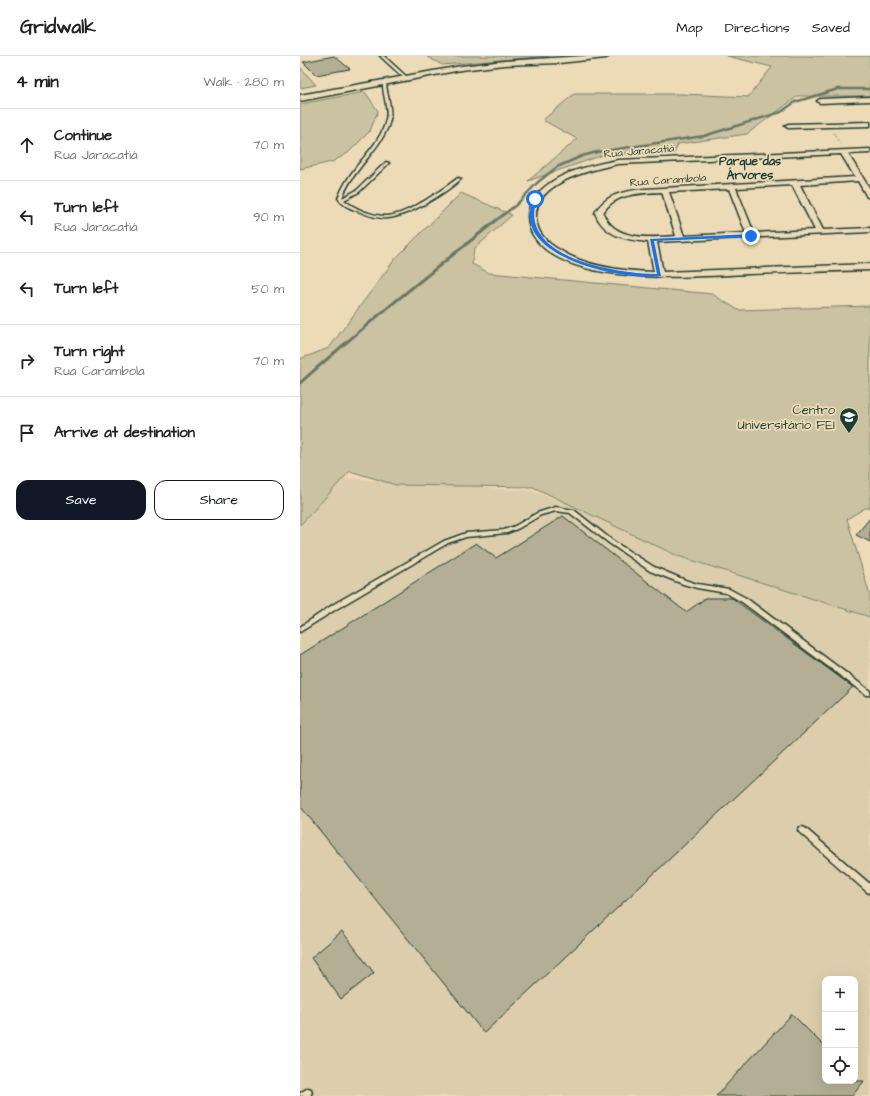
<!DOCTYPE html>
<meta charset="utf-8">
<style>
body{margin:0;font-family:"Architects Daughter",sans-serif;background:#f2f2f2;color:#222}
.controls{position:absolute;right:12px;bottom:12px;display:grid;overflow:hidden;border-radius:8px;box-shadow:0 4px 16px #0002}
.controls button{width:36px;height:36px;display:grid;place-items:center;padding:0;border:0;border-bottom:1px solid #e0e0e0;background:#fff;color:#222;font:20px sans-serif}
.stop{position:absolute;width:12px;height:12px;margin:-9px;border:3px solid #1a73e8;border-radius:50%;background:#fff}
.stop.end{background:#1a73e8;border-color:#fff;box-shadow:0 1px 4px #0008}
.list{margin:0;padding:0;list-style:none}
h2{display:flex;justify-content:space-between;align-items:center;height:52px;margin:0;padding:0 16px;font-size:17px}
h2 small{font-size:13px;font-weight:400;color:#767676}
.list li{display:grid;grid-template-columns:26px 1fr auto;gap:12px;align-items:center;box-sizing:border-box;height:72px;padding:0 16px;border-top:1px solid #e0e0e0}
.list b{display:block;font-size:15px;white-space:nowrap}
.list p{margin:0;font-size:13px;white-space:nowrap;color:#767676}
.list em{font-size:13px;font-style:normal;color:#767676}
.actions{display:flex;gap:8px;padding:12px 16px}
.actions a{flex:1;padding:9px 0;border:1px solid #111827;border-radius:12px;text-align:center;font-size:14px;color:#111827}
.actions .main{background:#111827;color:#fff}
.icon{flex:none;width:22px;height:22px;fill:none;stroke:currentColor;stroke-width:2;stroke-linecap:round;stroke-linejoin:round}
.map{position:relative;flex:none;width:570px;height:1040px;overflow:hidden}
header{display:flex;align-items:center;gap:24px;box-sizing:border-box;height:56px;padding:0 20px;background:#fff;border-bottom:1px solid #e0e0e0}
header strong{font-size:19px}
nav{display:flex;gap:22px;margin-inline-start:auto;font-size:14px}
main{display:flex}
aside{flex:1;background:#fff}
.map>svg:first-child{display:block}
.built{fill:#dccead;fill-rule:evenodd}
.green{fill:#cbc2a2;stroke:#75806b}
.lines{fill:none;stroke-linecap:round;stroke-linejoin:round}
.stream-far1{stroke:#697763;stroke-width:2.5}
.stream{stroke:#697763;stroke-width:3}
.building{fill:#b4af94;stroke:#1f3d34}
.service-casing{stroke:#1f3d34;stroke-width:3}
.minor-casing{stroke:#1f3d34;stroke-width:3}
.tertiary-casing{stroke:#1f3d34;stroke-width:3}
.path{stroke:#1f3d34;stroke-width:1.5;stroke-dasharray:0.5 2;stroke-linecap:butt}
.service{fill:#eddbb8;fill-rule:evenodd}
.minor{fill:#eddbb8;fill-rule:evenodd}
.tertiary{fill:#eddbb8;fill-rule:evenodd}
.route{fill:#1a73e8}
.labels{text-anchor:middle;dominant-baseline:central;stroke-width:3.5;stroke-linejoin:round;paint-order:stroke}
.far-street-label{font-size:11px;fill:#1f3d34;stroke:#eddbb8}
.far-neighbourhood-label{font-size:12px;font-weight:bold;fill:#1f3d34;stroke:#eddbb8}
.poi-label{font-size:13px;fill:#1f3d34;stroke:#eddbb8;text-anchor:end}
</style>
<header>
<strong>Gridwalk</strong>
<nav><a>Map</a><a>Directions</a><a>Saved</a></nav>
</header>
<main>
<aside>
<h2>4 min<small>Walk · 280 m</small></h2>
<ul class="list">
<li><svg class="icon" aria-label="ahead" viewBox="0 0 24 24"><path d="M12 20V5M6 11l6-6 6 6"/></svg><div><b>Continue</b><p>Rua Jaracatiá</p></div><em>70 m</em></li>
<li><svg class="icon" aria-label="left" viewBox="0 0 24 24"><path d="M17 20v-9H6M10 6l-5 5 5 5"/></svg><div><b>Turn left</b><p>Rua Jaracatiá</p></div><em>90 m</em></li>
<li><svg class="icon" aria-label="left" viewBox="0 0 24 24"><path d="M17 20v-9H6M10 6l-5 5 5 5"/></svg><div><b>Turn left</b></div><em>50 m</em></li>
<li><svg class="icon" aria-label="right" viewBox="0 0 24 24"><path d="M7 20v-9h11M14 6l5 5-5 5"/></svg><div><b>Turn right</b><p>Rua Carambola</p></div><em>70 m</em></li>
<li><svg class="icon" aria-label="arrive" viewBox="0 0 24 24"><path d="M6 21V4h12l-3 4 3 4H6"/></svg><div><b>Arrive at destination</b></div></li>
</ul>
<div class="actions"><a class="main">Save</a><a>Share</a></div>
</aside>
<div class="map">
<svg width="570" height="1040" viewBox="0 0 570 1040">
<rect width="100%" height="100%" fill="#eddbb8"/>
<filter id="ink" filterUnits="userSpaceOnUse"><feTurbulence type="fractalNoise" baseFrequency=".025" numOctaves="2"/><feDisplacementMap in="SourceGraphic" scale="8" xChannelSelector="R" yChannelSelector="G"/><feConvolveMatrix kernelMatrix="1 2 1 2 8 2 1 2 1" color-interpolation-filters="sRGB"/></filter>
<g filter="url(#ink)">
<path class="built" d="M0 419 235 435 570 561V1040H0ZM525 923H555V1025H525Z"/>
<path class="green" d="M126 0H249L142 9Z
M427 0H570V40H498L447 78 378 88 374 98 309 97 228 125 277 83 243 64 274 38H382L448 41 472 11Z
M0 11 16 29 0 32Z
M65 36 78 55 70 75 48 97 32 106 0 113V48Z
M161 137 212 159 174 193 172 208 189 217 412 238 438 254 570 250V452H565L547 463 570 539V561L378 500 233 431 96 429 50 415 0 469V303L29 292 95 203Z"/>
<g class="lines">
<path class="stream-far1" d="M191 168 216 149 238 126 257 111 282 100 297 96 404 80 481 56 495 46 538 33H570"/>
<path class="stream" d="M0 327C62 271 127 219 193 167"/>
</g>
<path class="building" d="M34 0 50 13 16 19 3 6Z
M263 460 386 556 406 542H432L553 631 184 977 0 750V599L176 487 196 502Z
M570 462V486L556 479Z
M42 875 74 917 41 943 11 902Z
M492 958 525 991V1025H564L552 1040H416Z"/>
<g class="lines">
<g class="service-casing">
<path id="service" d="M80 0H84L108 22V24H106Z
M83 26 86 27C87 39 92 52 90 64 86 82 70 98 59 113 52 122 46 131 42 142L57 134 86 106 89 107 59 136 44 144C55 153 72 160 87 160 107 159 142 134 158 122L161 123C146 137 109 160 88 162 78 163 67 159 58 155 51 153 42 149 38 142 43 130 49 120 57 110 68 96 83 81 86 63 89 51 82 38 83 26Z
M256 451 274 454 313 485 354 511 385 524 397 528 429 533 446 542 570 635V639H566L442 546 426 537 397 532 383 528 350 515 309 487 270 457 256 455 241 459 219 472 207 477 166 481 148 487 38 552 0 576V571L34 548 144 485 166 477 204 474 215 470 237 457Z
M502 771 505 772 570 828V837L567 836 499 776 498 774 499 772Z
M8 1032 11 1033 12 1036 10 1040H0V1037Z"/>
</g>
<g class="minor-casing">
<path id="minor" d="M570 41V45L520 47 517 45 520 43Z
M570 66V70L488 72 485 70 488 68Z
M570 93V97L548 98 570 133V141H567L558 125 500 129 523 174 570 172V176L357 186 363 216 570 208V214C530 215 489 217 449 218 395 220 265 233 233 179 227 169 226 154 233 144 251 117 288 110 318 104ZM541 98 555 121 345 133C325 135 305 138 295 157 304 180 326 184 348 186L354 216C322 215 285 211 258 193 246 186 237 177 236 162 234 126 291 114 318 108ZM492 129 515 174 454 177 436 132ZM429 133 446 177 384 180 369 136ZM362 136 376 180C351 182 314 185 303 157 314 137 342 137 362 136Z"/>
</g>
<g class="tertiary-casing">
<path id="tertiary" d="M284 0H310L306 2 259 7 204 9 161 14 0 45V39L161 10 204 5Z"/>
</g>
<path class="path" d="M534 77 540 88"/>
<use href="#service" class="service"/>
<use href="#minor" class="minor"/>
<use href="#tertiary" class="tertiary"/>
</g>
</g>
<path class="route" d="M235 142 237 143C216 202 317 218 357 218L350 183 451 178 454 180 451 181 354 185 361 220C327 225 232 205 230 162 230 155 230 146 235 142Z"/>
<defs>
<g id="university-pin" transform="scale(1)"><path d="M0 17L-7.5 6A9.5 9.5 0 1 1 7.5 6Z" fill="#1f3d34" stroke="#eddbb8"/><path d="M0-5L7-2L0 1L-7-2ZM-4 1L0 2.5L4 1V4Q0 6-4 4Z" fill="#fff"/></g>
</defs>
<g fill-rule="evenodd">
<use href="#university-pin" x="549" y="361"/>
</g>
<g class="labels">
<g class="far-street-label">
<text transform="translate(339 95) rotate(-5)">Rua Jaracatiá</text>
<text transform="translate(368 124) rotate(-4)">Rua Carambola</text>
</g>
<g class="far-neighbourhood-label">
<text x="450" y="105">Parque das<tspan x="450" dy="14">Árvores</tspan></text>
</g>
<g class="poi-label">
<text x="535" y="354">Centro<tspan x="535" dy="15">Universitário FEI</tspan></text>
</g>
</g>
</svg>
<div class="controls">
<button>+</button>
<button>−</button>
<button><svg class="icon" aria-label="locate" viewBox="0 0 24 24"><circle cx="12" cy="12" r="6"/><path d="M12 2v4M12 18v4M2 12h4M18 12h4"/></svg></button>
</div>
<div class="stop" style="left:235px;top:143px"></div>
<div class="stop end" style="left:451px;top:180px"></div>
</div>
</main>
